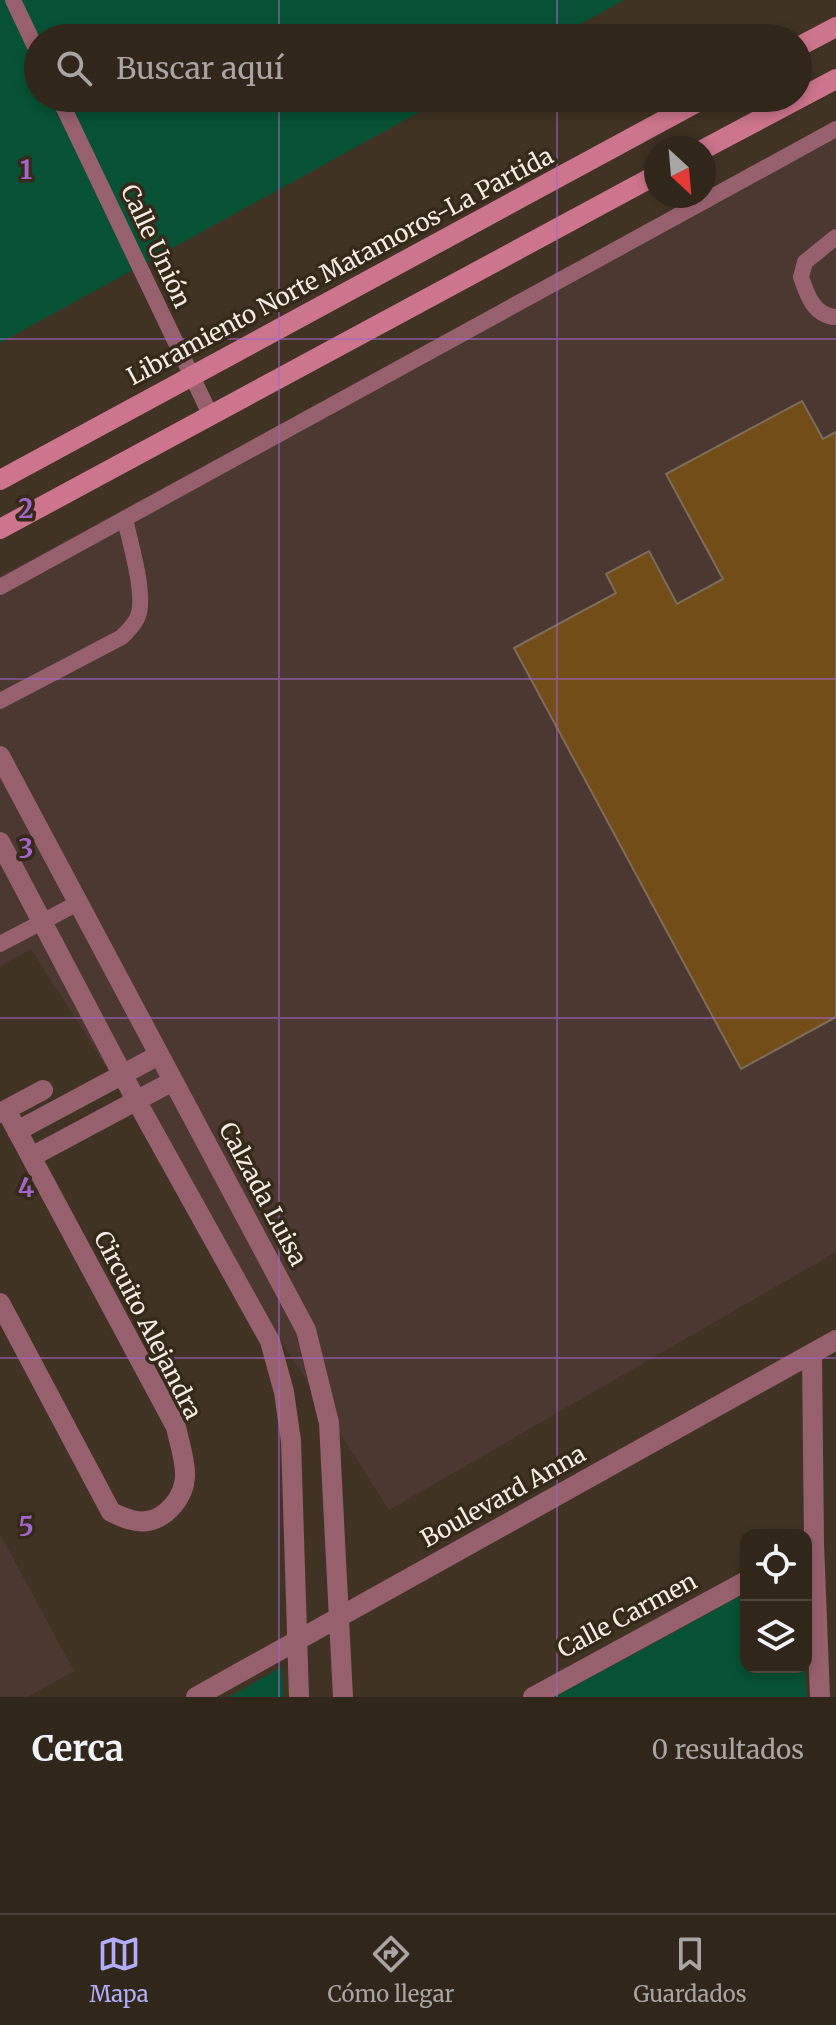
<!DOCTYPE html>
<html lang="es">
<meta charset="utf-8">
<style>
body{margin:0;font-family:Merriweather,serif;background:#382e23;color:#f1f3f6}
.controls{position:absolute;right:24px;bottom:24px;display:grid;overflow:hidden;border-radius:16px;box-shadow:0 4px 12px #0003}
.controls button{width:72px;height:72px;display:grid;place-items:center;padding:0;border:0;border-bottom:2px solid #4b4339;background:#30261a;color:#f1f3f6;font:40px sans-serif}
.compass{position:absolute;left:644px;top:136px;width:72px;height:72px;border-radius:50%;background:#30261a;box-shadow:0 4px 12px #0003;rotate:154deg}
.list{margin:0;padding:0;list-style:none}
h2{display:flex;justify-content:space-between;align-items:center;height:104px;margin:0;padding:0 32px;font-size:34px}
h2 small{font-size:26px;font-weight:400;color:#a8a5a2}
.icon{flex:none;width:44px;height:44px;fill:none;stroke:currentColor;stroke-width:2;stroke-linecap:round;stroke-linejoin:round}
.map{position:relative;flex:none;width:836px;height:1697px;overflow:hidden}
.search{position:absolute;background:#30261a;box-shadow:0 4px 12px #0003;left:24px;right:24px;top:24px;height:88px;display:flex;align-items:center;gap:20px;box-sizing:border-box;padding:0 28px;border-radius:44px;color:#a8a5a2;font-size:30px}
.sheet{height:216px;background:#30261a}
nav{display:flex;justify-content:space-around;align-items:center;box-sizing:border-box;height:112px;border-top:2px solid #4b4339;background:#30261a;font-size:22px;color:#a8a5a2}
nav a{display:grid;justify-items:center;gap:4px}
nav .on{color:#b1adfa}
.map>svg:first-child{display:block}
.industrial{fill:#4b3830}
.green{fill:#075235}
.building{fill:#734d18;stroke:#7c6d5b;stroke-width:2}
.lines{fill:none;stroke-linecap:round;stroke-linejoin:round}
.service{stroke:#97606d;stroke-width:16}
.minor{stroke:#97606d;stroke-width:20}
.secondary{stroke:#cd758c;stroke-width:20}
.grid{fill:none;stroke:#a066ca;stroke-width:2;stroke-opacity:0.55}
.labels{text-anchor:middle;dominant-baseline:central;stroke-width:7;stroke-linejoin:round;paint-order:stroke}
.street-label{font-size:24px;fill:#f5ede3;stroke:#352919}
.grid-label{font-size:26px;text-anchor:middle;font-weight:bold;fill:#a066ca;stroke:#352919;stroke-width:7;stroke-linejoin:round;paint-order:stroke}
</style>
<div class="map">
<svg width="836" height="1697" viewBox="0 0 836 1697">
<rect width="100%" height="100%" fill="#403323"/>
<path class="industrial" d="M836 124V1252L389 1510 31 949 0 966V576Z
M0 1534 74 1671 27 1697H0Z"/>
<path class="green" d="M0 0H624L555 38H38V98H445L0 343Z
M746 1593V1667H805L807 1697H555Z
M282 1667 284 1697H229Z"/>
<path class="building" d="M802 401 823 439 836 432V1017L741 1069 514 648 616 593 606 574 649 551 677 604 723 579 666 474Z"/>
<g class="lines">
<path class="service" d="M13 0 38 53
M59 98 210 414
M836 237 805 262 801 277C807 295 814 316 836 317
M0 587 836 129
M0 701 122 637C128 630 135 625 138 616 146 594 130 543 125 519
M0 944 78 903"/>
<path class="minor" d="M0 756 306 1330 329 1423 343 1697
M0 842 136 1100 270 1341 284 1392 291 1441 299 1697
M0 1113 43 1090
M17 1131 159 1055
M31 1157 173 1081
M0 1303 111 1512C122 1517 134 1523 147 1521 167 1518 184 1497 185 1477 186 1461 179 1442 176 1427L6 1110
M812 1354 814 1544 820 1697
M196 1697 836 1340
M533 1697 746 1581"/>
<path class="secondary" d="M798 47 836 27
M704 149 836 79
M0 480 705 98
M0 529 656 175"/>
</g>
<path class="grid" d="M279 0V38M557 0V38M279 98V1697M557 98V1697M0 339H836M0 679H836M0 1018H836M0 1358H836"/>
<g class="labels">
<g class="street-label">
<text transform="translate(156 246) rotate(65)">Calle Unión</text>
<text transform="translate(340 266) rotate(-28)">Libramiento Norte Matamoros-La Partida</text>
<text transform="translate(263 1194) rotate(62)">Calzada Luisa</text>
<text transform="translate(148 1325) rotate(63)">Circuito Alejandra</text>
<text transform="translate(503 1496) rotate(-29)">Boulevard Anna</text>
<text transform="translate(627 1615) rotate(-28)">Calle Carmen</text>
</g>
</g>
<g class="grid-label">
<text x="26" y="179">1</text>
<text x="26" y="518">2</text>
<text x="26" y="858">3</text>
<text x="26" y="1197">4</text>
<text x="26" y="1536">5</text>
</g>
</svg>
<div class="controls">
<button><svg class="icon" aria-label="locate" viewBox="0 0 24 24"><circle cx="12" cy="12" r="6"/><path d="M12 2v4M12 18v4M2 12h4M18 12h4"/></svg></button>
<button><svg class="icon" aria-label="layers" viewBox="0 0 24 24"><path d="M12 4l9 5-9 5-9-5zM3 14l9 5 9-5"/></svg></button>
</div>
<svg class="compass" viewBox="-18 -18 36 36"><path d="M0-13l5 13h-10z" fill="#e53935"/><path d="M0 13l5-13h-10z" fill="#a8a5a2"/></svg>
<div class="search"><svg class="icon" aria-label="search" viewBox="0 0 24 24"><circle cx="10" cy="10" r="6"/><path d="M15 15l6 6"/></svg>Buscar aquí</div>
</div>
<section class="sheet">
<h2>Cerca<small>0 resultados</small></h2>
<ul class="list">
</ul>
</section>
<nav>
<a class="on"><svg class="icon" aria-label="map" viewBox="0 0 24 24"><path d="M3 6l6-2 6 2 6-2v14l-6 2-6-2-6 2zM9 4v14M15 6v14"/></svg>Mapa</a>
<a><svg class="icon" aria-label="directions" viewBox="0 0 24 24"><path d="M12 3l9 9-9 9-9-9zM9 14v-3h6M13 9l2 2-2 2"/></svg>Cómo llegar</a>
<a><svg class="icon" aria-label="saved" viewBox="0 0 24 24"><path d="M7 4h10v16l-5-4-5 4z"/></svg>Guardados</a>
</nav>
